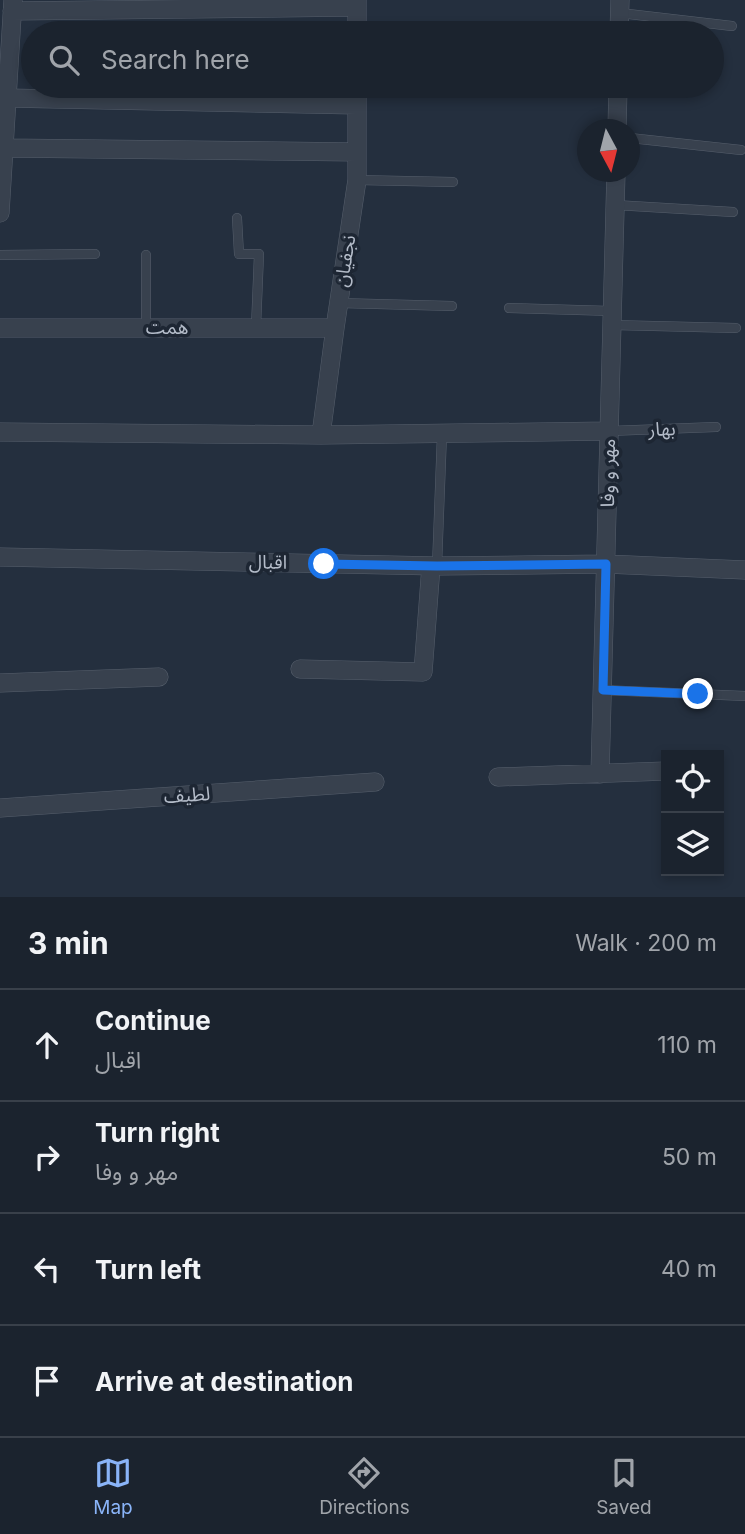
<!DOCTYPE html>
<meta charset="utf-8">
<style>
body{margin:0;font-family:Inter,"Noto Sans Arabic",sans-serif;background:#242b36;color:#f1f3f6}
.controls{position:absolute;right:21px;bottom:21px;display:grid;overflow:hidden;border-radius:0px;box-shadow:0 4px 10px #0003}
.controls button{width:63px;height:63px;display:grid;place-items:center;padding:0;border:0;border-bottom:2px solid #39404a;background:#1b232e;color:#f1f3f6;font:35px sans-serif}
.compass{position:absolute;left:577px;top:119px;width:63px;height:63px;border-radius:50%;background:#1b232e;box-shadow:0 4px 10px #0003;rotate:173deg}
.stop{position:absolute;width:21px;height:21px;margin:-16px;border:5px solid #1a73e8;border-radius:50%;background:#fff}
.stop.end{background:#1a73e8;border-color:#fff;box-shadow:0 2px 7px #0008}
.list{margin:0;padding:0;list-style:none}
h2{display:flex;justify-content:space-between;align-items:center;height:91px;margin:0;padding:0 28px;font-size:30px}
h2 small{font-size:23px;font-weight:400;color:#a0a4aa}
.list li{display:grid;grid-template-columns:46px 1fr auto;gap:21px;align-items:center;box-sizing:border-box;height:112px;padding:0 28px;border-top:2px solid #39404a}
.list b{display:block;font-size:26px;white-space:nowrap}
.list p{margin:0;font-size:23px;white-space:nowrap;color:#a0a4aa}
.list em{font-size:23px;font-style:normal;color:#a0a4aa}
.icon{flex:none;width:38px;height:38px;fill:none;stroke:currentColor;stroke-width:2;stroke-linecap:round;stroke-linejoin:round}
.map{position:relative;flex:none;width:745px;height:897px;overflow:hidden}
.search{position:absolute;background:#1b232e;box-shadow:0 4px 10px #0003;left:21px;right:21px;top:21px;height:77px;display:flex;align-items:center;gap:18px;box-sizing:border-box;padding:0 24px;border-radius:38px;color:#a0a4aa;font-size:26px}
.sheet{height:539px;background:#1b232e}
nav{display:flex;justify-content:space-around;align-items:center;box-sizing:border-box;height:98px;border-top:2px solid #39404a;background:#1b232e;font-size:19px;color:#a0a4aa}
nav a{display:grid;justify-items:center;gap:4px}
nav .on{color:#8ab4f8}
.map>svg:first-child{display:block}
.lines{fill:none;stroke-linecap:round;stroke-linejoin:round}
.lane-casing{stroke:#565f6c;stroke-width:10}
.street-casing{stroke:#565f6c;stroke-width:19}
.lane{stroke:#38414e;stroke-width:9}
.street{stroke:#38414e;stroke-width:18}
.route{stroke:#1a73e8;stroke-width:9}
.labels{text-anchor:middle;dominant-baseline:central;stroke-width:7;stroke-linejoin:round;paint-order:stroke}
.street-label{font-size:19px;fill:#b4bcc9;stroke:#1d2633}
</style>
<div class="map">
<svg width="745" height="897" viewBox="0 0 745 897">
<rect width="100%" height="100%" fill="#242f3e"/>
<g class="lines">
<g class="lane-casing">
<path id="lane" d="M620 13 732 26
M630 138 741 150
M357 180 453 182
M615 205 733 212
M237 218 239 254H259L256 327
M0 255 95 254
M146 255V327
M339 303 452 306
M509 308 612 311
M612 325 736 328
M609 431 716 427
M437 566 442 434
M602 690 745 696"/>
</g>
<g class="street-casing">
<path id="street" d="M357 0V33
M12 11 357 7
M619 33 620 0
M6 98 357 105
M617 130 618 86
M3 148 357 152
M0 213 13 0
M0 328H335
M0 432 321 435 609 431
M321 435 335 328 357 180V86
M0 557 437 566 606 564 745 570
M300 669 423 672 431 566
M0 683 159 677
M600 774 616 172
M498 777 666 771
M0 808 375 782"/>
</g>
<use href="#lane" class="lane"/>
<use href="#street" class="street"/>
</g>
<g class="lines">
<path class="route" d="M324 564 437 566 606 564 603 690 698 694"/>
</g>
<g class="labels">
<g class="street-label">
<text transform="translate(345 261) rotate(-81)">نجفیان</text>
<text x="167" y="327">همت</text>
<text transform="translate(662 429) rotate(-2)">بهار</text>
<text transform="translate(608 473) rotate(-89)">مهر و وفا</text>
<text transform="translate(268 562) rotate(1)">اقبال</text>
<text transform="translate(187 795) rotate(-4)">لطیف</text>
</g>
</g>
</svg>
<div class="controls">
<button><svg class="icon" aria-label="locate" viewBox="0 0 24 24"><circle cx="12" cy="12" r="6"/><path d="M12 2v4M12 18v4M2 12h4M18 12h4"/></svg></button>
<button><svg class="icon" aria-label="layers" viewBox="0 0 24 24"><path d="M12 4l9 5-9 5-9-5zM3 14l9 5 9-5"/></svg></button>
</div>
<svg class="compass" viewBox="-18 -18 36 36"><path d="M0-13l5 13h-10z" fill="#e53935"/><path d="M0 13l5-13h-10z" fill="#a0a4aa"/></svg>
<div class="stop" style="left:324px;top:564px"></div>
<div class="stop end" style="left:698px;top:694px"></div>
<div class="search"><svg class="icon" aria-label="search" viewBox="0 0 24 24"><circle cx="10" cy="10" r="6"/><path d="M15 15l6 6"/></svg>Search here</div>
</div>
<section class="sheet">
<h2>3 min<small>Walk · 200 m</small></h2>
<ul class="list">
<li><svg class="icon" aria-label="ahead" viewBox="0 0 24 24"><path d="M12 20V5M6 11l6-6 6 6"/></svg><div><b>Continue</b><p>اقبال</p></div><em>110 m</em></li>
<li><svg class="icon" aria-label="right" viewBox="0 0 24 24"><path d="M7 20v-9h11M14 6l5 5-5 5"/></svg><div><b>Turn right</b><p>مهر و وفا</p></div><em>50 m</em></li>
<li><svg class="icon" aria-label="left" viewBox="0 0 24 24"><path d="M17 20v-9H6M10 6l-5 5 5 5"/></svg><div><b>Turn left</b></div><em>40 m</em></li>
<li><svg class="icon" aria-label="arrive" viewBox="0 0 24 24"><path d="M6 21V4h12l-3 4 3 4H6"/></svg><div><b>Arrive at destination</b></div></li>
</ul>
</section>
<nav>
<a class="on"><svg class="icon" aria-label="map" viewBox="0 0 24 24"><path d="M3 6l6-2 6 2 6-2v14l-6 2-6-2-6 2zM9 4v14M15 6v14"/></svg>Map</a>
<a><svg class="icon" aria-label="directions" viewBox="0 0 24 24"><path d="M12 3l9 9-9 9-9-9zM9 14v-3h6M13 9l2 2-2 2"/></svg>Directions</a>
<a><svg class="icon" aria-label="saved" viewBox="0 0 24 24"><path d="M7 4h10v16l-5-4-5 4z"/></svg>Saved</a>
</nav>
